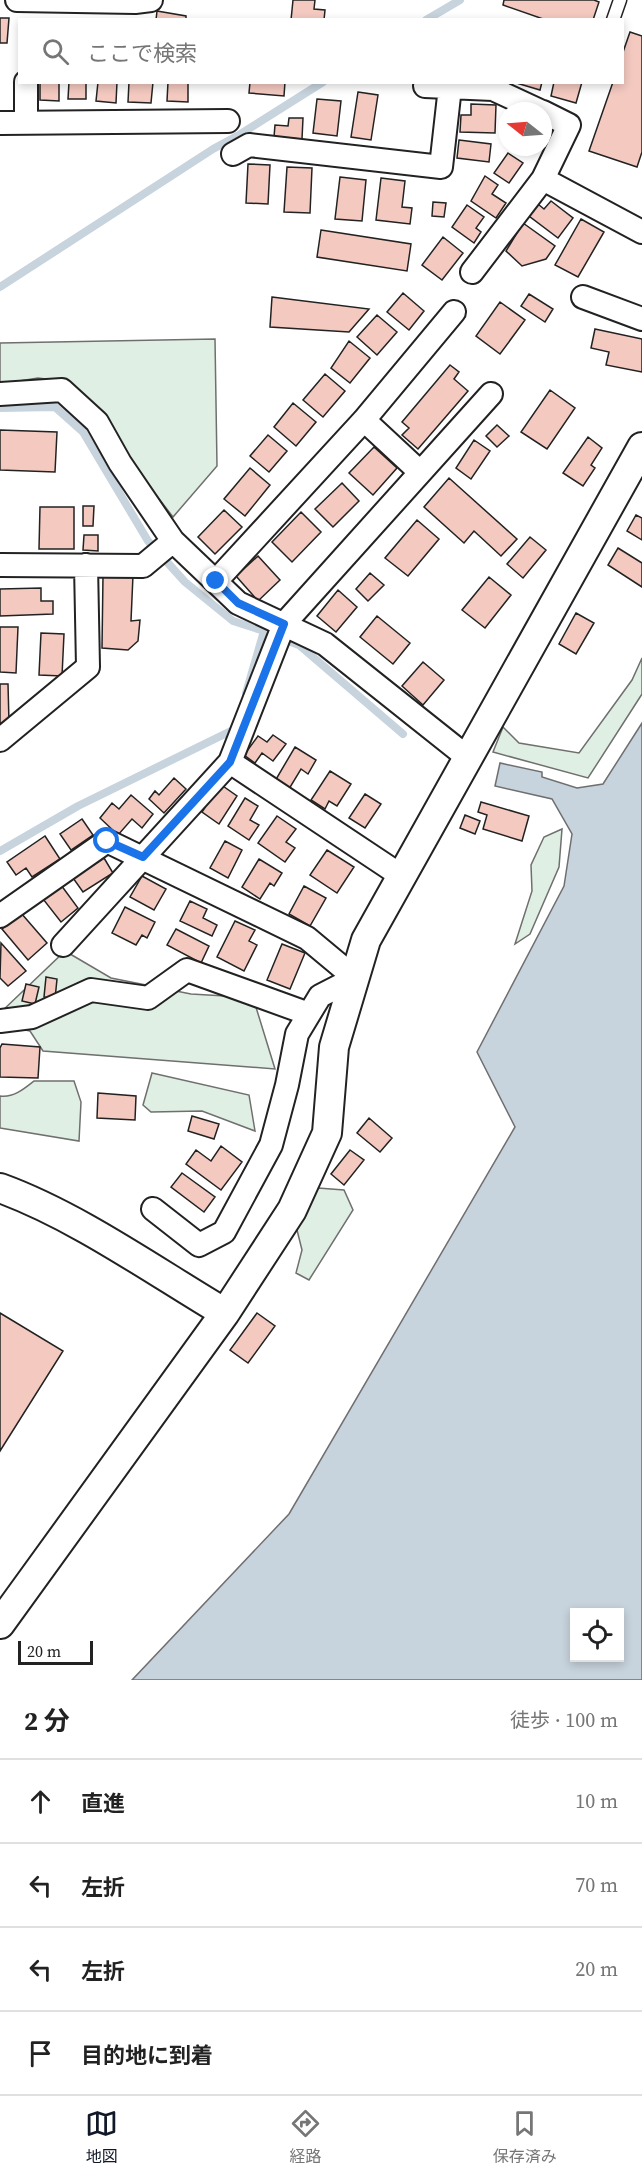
<!DOCTYPE html>
<html lang="ja">
<meta charset="utf-8">
<style>
body{margin:0;font-family:"Source Serif 4","Noto Sans JP",serif;background:#f2f2f2;color:#222}
.controls{position:absolute;right:18px;bottom:18px;display:grid;overflow:hidden;border-radius:0px;box-shadow:0 3px 9px #0003}
.controls button{width:54px;height:54px;display:grid;place-items:center;padding:0;border:0;border-bottom:2px solid #e0e0e0;background:#fff;color:#222;font:30px sans-serif}
.compass{position:absolute;left:498px;top:102px;width:54px;height:54px;border-radius:50%;background:#fff;box-shadow:0 3px 9px #0003;rotate:287deg}
.scale{position:absolute;left:18px;bottom:15px;width:75px;box-sizing:border-box;padding-left:6px;border:3px solid #222;border-top:0;font-size:16px;line-height:21px;white-space:nowrap;color:#222;-webkit-text-stroke:4px #fff;paint-order:stroke}
.stop{position:absolute;width:18px;height:18px;margin:-14px;border:4px solid #1a73e8;border-radius:50%;background:#fff}
.stop.end{background:#1a73e8;border-color:#fff;box-shadow:0 2px 6px #0008}
.list{margin:0;padding:0;list-style:none}
h2{display:flex;justify-content:space-between;align-items:center;height:78px;margin:0;padding:0 24px;font-size:26px}
h2 small{font-size:20px;font-weight:400;color:#767676}
.list li{display:grid;grid-template-columns:39px 1fr auto;gap:18px;align-items:center;box-sizing:border-box;height:84px;padding:0 24px;border-top:2px solid #e0e0e0}
.list b{display:block;font-size:22px;white-space:nowrap}
.list em{font-size:20px;font-style:normal;color:#767676}
.icon{flex:none;width:33px;height:33px;fill:none;stroke:currentColor;stroke-width:2;stroke-linecap:round;stroke-linejoin:round}
.map{position:relative;flex:none;width:642px;height:1680px;overflow:hidden}
.search{position:absolute;background:#fff;box-shadow:0 3px 9px #0003;left:18px;right:18px;top:18px;height:66px;display:flex;align-items:center;gap:15px;box-sizing:border-box;padding:0 21px;border-radius:0px;color:#767676;font-size:22px}
.sheet{height:414px;background:#fff}
nav{display:flex;justify-content:space-around;align-items:center;box-sizing:border-box;height:84px;border-top:2px solid #e0e0e0;background:#fff;font-size:16px;color:#767676}
nav a{display:grid;justify-items:center;gap:3px}
nav .on{color:#111827}
.map>svg:first-child{display:block}
.green{fill:#e0efe3;stroke:#6f6f6f;stroke-width:1.5}
.water{fill:#c7d3dd;stroke:#6f6f6f;stroke-width:1.5;fill-rule:evenodd}
.lines{fill:none;stroke-linecap:round;stroke-linejoin:round}
.stream{stroke:#c7d3dd;stroke-width:8}
.building{fill:#f3c9c0;stroke:#222;stroke-width:1.5}
.service-casing{stroke:#222;stroke-width:15}
.minor-casing{stroke:#222;stroke-width:26}
.tertiary-casing{stroke:#222;stroke-width:32}
.service{stroke:#fff;stroke-width:12}
.minor{stroke:#fff;stroke-width:22}
.tertiary{stroke:#fff;stroke-width:28}
.route{stroke:#1a73e8;stroke-width:8}
</style>
<div class="map">
<svg width="642" height="1680" viewBox="0 0 642 1680">
<rect width="100%" height="100%" fill="#fff"/>
<path class="green" d="M215 339 217 466 173 517 69 382 38 378 0 384V343Z
M642 658V694L588 778 493 752 503 727 519 743 579 753 632 680Z
M562 829 559 867 530 934 515 944 532 891 531 865 544 837Z
M65 951 111 978 191 994 225 996 255 1004 275 1069 43 1051 30 1031 0 1025V1013Z
M152 1073 249 1095 255 1131 202 1111 151 1112 143 1105Z
M34 1081H74L81 1102 79 1141 0 1128V1096C13 1098 24 1089 34 1081Z
M318 1188 344 1190 353 1210 309 1280 296 1273 302 1250 296 1226Z"/>
<path class="water" d="M642 723V1680H132L289 1514 515 1127 477 1052 564 886 572 834 552 799 495 786 500 763 542 772V777L577 788 603 784ZM574 1612H620V1658H574Z"/>
<g class="lines">
<path class="stream" d="M426 20 460 0
M0 287 213 149 239 135 323 82
M0 408 55 407 83 432 148 541 185 582 233 621 264 631 246 693
M282 639 299 645 403 734
M0 851 78 806 235 729 236 725"/>
</g>
<path class="building" d="M293 0H315L314 9 325 10 324 20H291Z
M504 0H594L599 2 593 20H546L503 5Z
M157 11 186 16V20H156Z
M0 18H9L7 43H0Z
M630 32 642 36V152L637 167 589 151 613 82H622V55Z
M40 82H59V101L40 100Z
M69 82H86V99H68Z
M98 82H117L116 103 96 101Z
M129 82H153L151 103 128 102Z
M168 82H188V102L167 101Z
M250 82H285L284 96 249 93Z
M513 82H542L540 90Z
M554 82H582L576 103 551 96Z
M358 92 378 95 371 140 351 137Z
M317 99 341 101 337 136 313 133Z
M471 104 496 105 495 133 460 132 461 115H471Z
M289 118H303L302 139 274 137 275 125 288 126Z
M459 140 491 144 489 162 457 158Z
M508 153 523 163 509 183 494 173Z
M248 164 270 165 268 204 246 203Z
M287 167 312 168 310 213 284 212Z
M485 176 498 185 492 194 506 203 496 218 471 201Z
M340 177 366 180 362 221 335 219Z
M381 178 405 181 402 207 412 208 410 224 376 220Z
M551 201 573 218 558 238 529 216 538 204 544 209Z
M433 202 446 203 444 217 432 216Z
M467 205 484 217 476 228 481 232 474 243 452 227Z
M581 219 604 232 578 277 555 265Z
M523 223 555 246 546 259 522 266 506 251Z
M321 230 411 244 407 271 317 257Z
M443 237 463 253 442 280 422 265Z
M403 293 424 311 409 330 387 312Z
M529 294 553 309 545 322 521 306Z
M272 297 369 309 349 332 270 327Z
M500 302 525 320 500 354 476 336Z
M377 315 397 332 377 355 357 337Z
M595 329 642 339V372L606 365 609 352 591 348Z
M349 341 370 358 350 383 331 368Z
M450 365 459 372 454 379 468 391 418 449 402 435 409 428 402 422Z
M325 374 345 391 323 417 303 400Z
M550 390 575 408 547 449 521 432Z
M293 403 316 422 296 446 274 427Z
M497 425 509 436 497 447 486 436Z
M0 430 57 432 55 472 0 470Z
M268 435 287 451 269 472 250 456Z
M588 437 602 448 591 465 595 468 583 486 563 473Z
M474 440 490 451 471 479 456 468Z
M374 447 397 468 373 495 349 473Z
M250 468 270 485 245 516 224 499Z
M449 478 517 539 501 556 474 531 464 543 424 507Z
M342 483 359 501 333 527 315 509Z
M83 506H94L93 526H83Z
M40 507H74V549H39Z
M224 510 242 527 215 554 198 537Z
M301 512 321 532 292 562 272 542Z
M636 515 642 518V540L627 531Z
M417 520 439 539 408 576 385 558Z
M84 535H98V551L83 550Z
M530 537 546 550 523 578 507 564Z
M618 548 642 563V587L608 565Z
M258 556 280 580 258 601 236 576Z
M370 573 384 585 368 601 356 589Z
M133 575 131 621 140 620 138 641 128 650 102 648 103 576Z
M489 577 511 595 485 628 462 610Z
M41 588V601H53V614L0 616V589Z
M338 590 357 607 336 632 317 616Z
M576 613 594 623 576 654 559 644Z
M377 616 410 643 393 664 360 637Z
M0 627H18L16 673 0 672Z
M41 633 64 634 62 676 39 675Z
M423 662 444 680 423 705 402 686Z
M0 684H8L9 723H0Z
M273 735 286 744 273 761 262 753 255 763 244 755 258 736 267 742Z
M295 747 316 760 308 774 301 769 289 789 275 781Z
M330 771 351 784 337 806 329 801 325 809 311 800Z
M174 778 186 789 164 813 149 799 155 791 159 795Z
M220 784 237 796 219 824 202 812Z
M365 794 381 804 365 828 349 818Z
M131 795 153 814 142 828 132 819 118 835 100 818 112 803 119 809Z
M245 798 258 806 250 820 259 825 249 840 228 826Z
M481 802 529 816 522 841 483 829 487 815 478 812Z
M465 815 480 821 475 834 460 828Z
M277 816 296 829 286 842 295 848 285 862 258 843Z
M82 819 93 835 71 850 60 834Z
M45 836 60 859 32 877 26 868 16 875 7 862Z
M225 841 242 850 228 878 210 868Z
M327 850 354 867 337 893 310 875Z
M104 858 113 873 83 892 73 878Z
M259 859 282 873 274 886 270 883 260 899 242 887Z
M142 876 166 889 154 910 130 897Z
M61 885 78 908 61 922 43 899Z
M304 886 326 898 310 926 289 914Z
M190 901 207 909 203 918 217 925 212 936 180 921Z
M125 907 155 922 147 938 142 935 136 945 112 933Z
M21 913 47 943 28 960 2 929Z
M235 921 255 930 249 941 257 945 244 971 217 957Z
M176 929 209 946 201 963 167 945Z
M1 943 26 971 8 986 0 978Z
M282 944 305 953 290 989 267 980Z
M46 977 57 979 55 999 44 997Z
M26 984 39 987 35 1004 22 1001Z
M2 1044 40 1047 38 1078 0 1077V1048Z
M98 1093 136 1096 135 1120 97 1118Z
M192 1116 219 1124 214 1139 188 1131Z
M369 1118 392 1138 380 1152 357 1133Z
M221 1146 242 1162 221 1190 186 1164 196 1150 211 1161Z
M350 1150 364 1160 344 1185 331 1174Z
M182 1173 215 1197 204 1212 171 1187Z
M0 1313 63 1351 0 1451Z
M257 1313 275 1326 248 1363 230 1350Z"/>
<g class="lines">
<g class="service-casing">
<path id="service" d="M613 20 620 0"/>
</g>
<g class="minor-casing">
<path id="minor" d="M17 0 135 2 151 0
M26 82V123
M425 86 493 89 540 111
M543 112 569 125 543 179 642 232
M0 123 228 121
M233 154 249 145 441 167 450 87
M472 272 543 179
M583 297 642 319
M0 394 62 390 97 422 120 463 173 541 238 603 325 644 467 757
M364 420 420 472
M0 565 143 566 173 541
M216 581 364 420 454 312
M0 740 88 667 86 565
M230 762 284 624 491 394
M0 916 107 841 307 938 355 978 320 996 297 1034 287 1085 271 1145 224 1232 199 1245 153 1209
M63 945 230 762 400 875
M0 1021 32 1017 91 990 148 998 187 970 309 1014"/>
</g>
<g class="tertiary-casing">
<path id="tertiary" d="M0 1188C77 1216 154 1271 225 1313
M0 1624 225 1313 292 1210 327 1133 334 1047 366 940 642 447"/>
</g>
<use href="#service" class="service"/>
<use href="#minor" class="minor"/>
<use href="#tertiary" class="tertiary"/>
</g>
<g class="lines">
<path class="route" d="M107 841 143 857 230 762 284 624 238 603 216 581"/>
</g>
</svg>
<div class="controls">
<button><svg class="icon" aria-label="locate" viewBox="0 0 24 24"><circle cx="12" cy="12" r="6"/><path d="M12 2v4M12 18v4M2 12h4M18 12h4"/></svg></button>
</div>
<svg class="compass" viewBox="-18 -18 36 36"><path d="M0-13l5 13h-10z" fill="#e53935"/><path d="M0 13l5-13h-10z" fill="#767676"/></svg>
<div class="scale">20 m</div>
<div class="stop" style="left:107px;top:841px"></div>
<div class="stop end" style="left:216px;top:581px"></div>
<div class="search"><svg class="icon" aria-label="search" viewBox="0 0 24 24"><circle cx="10" cy="10" r="6"/><path d="M15 15l6 6"/></svg>ここで検索</div>
</div>
<section class="sheet">
<h2>2 分<small>徒歩 · 100 m</small></h2>
<ul class="list">
<li><svg class="icon" aria-label="ahead" viewBox="0 0 24 24"><path d="M12 20V5M6 11l6-6 6 6"/></svg><div><b>直進</b></div><em>10 m</em></li>
<li><svg class="icon" aria-label="left" viewBox="0 0 24 24"><path d="M17 20v-9H6M10 6l-5 5 5 5"/></svg><div><b>左折</b></div><em>70 m</em></li>
<li><svg class="icon" aria-label="left" viewBox="0 0 24 24"><path d="M17 20v-9H6M10 6l-5 5 5 5"/></svg><div><b>左折</b></div><em>20 m</em></li>
<li><svg class="icon" aria-label="arrive" viewBox="0 0 24 24"><path d="M6 21V4h12l-3 4 3 4H6"/></svg><div><b>目的地に到着</b></div></li>
</ul>
</section>
<nav>
<a class="on"><svg class="icon" aria-label="map" viewBox="0 0 24 24"><path d="M3 6l6-2 6 2 6-2v14l-6 2-6-2-6 2zM9 4v14M15 6v14"/></svg>地図</a>
<a><svg class="icon" aria-label="directions" viewBox="0 0 24 24"><path d="M12 3l9 9-9 9-9-9zM9 14v-3h6M13 9l2 2-2 2"/></svg>経路</a>
<a><svg class="icon" aria-label="saved" viewBox="0 0 24 24"><path d="M7 4h10v16l-5-4-5 4z"/></svg>保存済み</a>
</nav>
